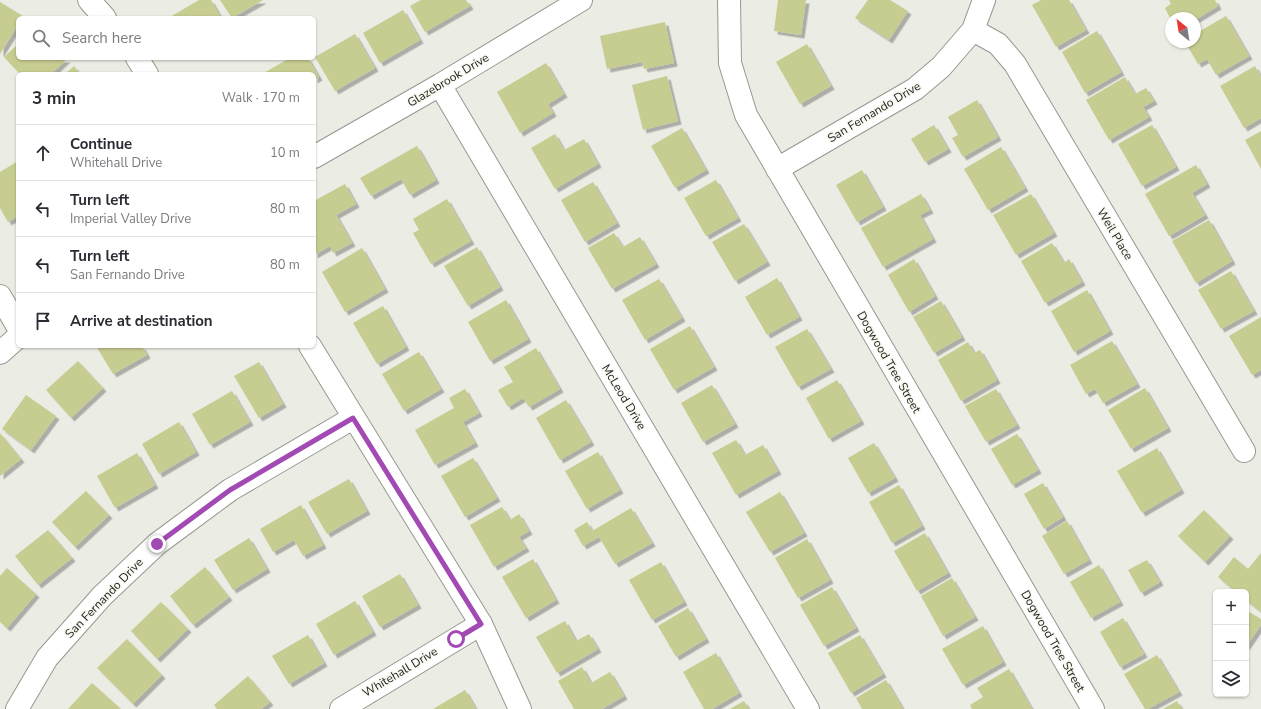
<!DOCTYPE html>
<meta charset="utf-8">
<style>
body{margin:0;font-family:"Nunito Sans",sans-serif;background:#f7f7f7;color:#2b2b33}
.controls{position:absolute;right:12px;bottom:12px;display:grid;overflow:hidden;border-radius:6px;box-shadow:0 1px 3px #0004}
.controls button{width:36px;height:36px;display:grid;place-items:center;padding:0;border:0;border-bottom:1px solid #e1e1e2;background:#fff;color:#2b2b33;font:20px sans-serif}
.compass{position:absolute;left:1165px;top:12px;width:36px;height:36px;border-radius:50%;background:#fff;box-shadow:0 1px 3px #0004;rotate:330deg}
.stop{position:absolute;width:12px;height:12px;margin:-9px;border:3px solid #a349b4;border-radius:50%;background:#fff}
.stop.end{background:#a349b4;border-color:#fff;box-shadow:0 1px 4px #0008}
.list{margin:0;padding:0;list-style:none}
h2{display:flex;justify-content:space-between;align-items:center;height:52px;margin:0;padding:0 16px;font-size:17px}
h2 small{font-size:13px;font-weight:400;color:#7c7c81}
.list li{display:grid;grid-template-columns:26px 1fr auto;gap:12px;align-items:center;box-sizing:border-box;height:56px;padding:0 16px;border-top:1px solid #e1e1e2}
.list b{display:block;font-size:15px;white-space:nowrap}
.list p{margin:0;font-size:13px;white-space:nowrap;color:#7c7c81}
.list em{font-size:13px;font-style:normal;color:#7c7c81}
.icon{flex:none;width:22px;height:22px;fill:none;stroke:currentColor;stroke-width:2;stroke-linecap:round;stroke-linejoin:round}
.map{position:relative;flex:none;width:1261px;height:709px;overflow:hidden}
.search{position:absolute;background:#fff;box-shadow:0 1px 3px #0004;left:16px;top:16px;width:300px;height:44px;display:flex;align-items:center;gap:10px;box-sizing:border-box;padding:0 14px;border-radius:6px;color:#7c7c81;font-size:15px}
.panel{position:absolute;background:#fff;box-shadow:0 1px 3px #0004;left:16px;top:72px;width:300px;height:276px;border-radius:6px}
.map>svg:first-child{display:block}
.building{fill:#c7cc90;filter:url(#shadow)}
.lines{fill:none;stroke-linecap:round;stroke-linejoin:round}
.minor-casing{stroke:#979891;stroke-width:24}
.tertiary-casing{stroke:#979891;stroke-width:24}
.minor{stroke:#fff;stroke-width:22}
.tertiary{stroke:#fff;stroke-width:22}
.route{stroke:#a349b4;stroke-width:5}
.labels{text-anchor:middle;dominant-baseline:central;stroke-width:3;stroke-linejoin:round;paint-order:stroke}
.street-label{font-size:12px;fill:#22221f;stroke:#f8f9f1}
</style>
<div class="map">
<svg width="1261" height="709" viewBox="0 0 1261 709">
<defs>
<filter id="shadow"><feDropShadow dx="3.5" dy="3.5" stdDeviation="0" flood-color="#0004"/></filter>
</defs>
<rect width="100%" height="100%" fill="#ebece3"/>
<path class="building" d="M199 0H211L221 18H171L170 17Z
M220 0H263L232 18Z
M421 0H466L470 6 425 32 410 6Z
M778 0H806L801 35 774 31Z
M868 0H890L908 11 889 40 855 18Z
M1041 0H1069L1086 30 1056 47 1032 5Z
M1169 0H1215L1218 6 1195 20V18H1170L1165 8 1171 4Z
M0 2 23 16 22 18H18V25L0 54Z
M403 10 420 40 380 63 363 33Z
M1226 16 1249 56 1216 75 1207 59 1198 64 1185 42H1195V34Z
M665 22 674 63 644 69 642 62 607 69 600 36Z
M1097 31 1121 72 1085 93 1062 52Z
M355 34 375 68 335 91 315 57Z
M18 44V58L67 59 51 74H20L4 57Z
M807 44 831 86 800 104 776 62Z
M290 58H308L319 77 314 80V74H262Z
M546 63 564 94 548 104 553 113 520 133 497 92Z
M74 66 80 74H65Z
M1255 66 1261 77V118L1244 128 1220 86Z
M667 76 678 121 643 130 632 85Z
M1125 77 1135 94 1146 88 1154 101 1143 107 1149 117 1109 140 1086 100Z
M977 100 998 137 963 157 952 138 958 135 948 117Z
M934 125 948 149 925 162 911 139Z
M1152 125 1176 167 1142 186 1118 144Z
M682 128 706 170 675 188 651 146Z
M1261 131V169L1245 140Z
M555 134 564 150 584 139 598 164 555 189 531 148Z
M417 146 436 180 410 195 401 179 371 196 360 178Z
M1001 147 1025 188 988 210 964 169Z
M18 161V216L8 222 0 208V172Z
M1196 165 1207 184 1192 193 1205 215 1169 236 1145 194Z
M862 170 883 207 857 222 836 185Z
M716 180 738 218 706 236 684 198Z
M593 182 617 223 585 242 561 200Z
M345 184 356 204 336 215 352 243 333 253 330 246 314 255V201Z
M921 194 930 210 920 215 933 239 883 267 861 228Z
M1031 194 1054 233 1016 255 993 215Z
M447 199 471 241 431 264 413 233 419 230 413 219Z
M1209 220 1232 261 1196 283 1172 241Z
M744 224 767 262 735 281 712 242Z
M614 233 623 247 640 237 656 264 612 289 588 248Z
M1052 243 1064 263 1069 259 1082 282 1045 303 1021 261Z
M477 247 500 287 468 306 444 266Z
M362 248 385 289 345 312 322 272Z
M914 259 935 296 909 312 888 275Z
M1231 271 1254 311 1221 329 1198 290Z
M777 278 799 317 767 335 745 297Z
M659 279 682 318 645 340 622 300Z
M1087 290 1110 331 1074 352 1051 311Z
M506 300 528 339 490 361 468 322Z
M941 301 962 337 934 353 913 317Z
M383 306 406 347 377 364 353 323Z
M1261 317V370L1252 375 1229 336Z
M690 326 714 367 674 390 650 349Z
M807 329 831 369 798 387 775 347Z
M1112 341 1137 384 1103 403 1095 389 1086 394 1070 365Z
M968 342 974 353 980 350 997 380 961 401 938 360Z
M96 346H142L147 355 113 374Z
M536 348 560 389 529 407 523 398 508 407 498 390 513 382 504 367Z
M419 352 441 389 404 411 382 374Z
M78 361 103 388 71 418 46 390Z
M259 362 283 404 259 418 234 376Z
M837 380 861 421 829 439 806 398Z
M712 385 735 424 703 442 681 403Z
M1145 388 1168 428 1131 449 1108 410Z
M465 389 479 413 463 422 475 443 435 465 415 430 454 408 449 398Z
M996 389 1017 425 986 442 965 406Z
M232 391 250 422 210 445 192 414Z
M26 395 56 416 31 450 2 429Z
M566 400 591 442 560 460 536 418Z
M179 422 196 452 159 474 142 444Z
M0 433 21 459 0 476Z
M1017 434 1038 470 1012 485 991 449Z
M736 440 745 455 763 445 778 471 736 495 712 453Z
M874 443 895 478 868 493 848 458Z
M1157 448 1181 490 1142 513 1117 471Z
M598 452 620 490 587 509 565 471Z
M137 453 155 485 115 508 97 476Z
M473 458 497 498 465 517 441 476Z
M349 479 367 511 327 534 308 502Z
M1043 483 1063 517 1044 529 1024 494Z
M899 485 922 526 892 543 869 502Z
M86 491 109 515 75 547 52 522Z
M780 492 804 533 770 552 746 512Z
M301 505 323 545 303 556 294 540 273 552 260 529Z
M502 507 510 520 519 514 529 531 519 537 526 548 494 567 470 525Z
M631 508 652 543 615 564 599 537 583 546 574 530 587 522 592 531Z
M1204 510 1230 536 1205 562 1178 536Z
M1067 521 1089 560 1064 574 1042 536Z
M48 530 72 558 38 585 15 556Z
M925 533 948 573 917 591 894 551Z
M249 538 267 569 233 590 214 560Z
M807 539 830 580 798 598 775 558Z
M1261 553V612L1246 600V592H1236L1218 577 1234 557 1248 569Z
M533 559 556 600 526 618 502 577Z
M1147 560 1160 582 1141 593 1128 570Z
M661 562 684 602 652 620 629 580Z
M1099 565 1120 602 1091 618 1070 582Z
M205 567 229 597 193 625 170 596Z
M7 568 36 594 7 628 0 622V576Z
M400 574 418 605 380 627 362 596Z
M952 578 975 617 943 636 921 596Z
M832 587 856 628 824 646 800 605Z
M355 601 373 632 334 655 316 624Z
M161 602 188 629 157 659 131 631Z
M688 608 706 639 676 657 658 626Z
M1246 610 1261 619V625L1246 647Z
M1123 618 1144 654 1120 667 1100 632Z
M565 621 576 641 589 634 598 649 557 673 536 637Z
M983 626 1003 662 963 685 942 649Z
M308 635 324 663 289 684 272 656Z
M860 635 883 674 851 693 828 653Z
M127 639 162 675 133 704 97 668Z
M716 653 739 693 712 709H704L683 672Z
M1157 655 1179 692 1148 709H1145L1124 674Z
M582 667 591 683 610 672 624 696 602 709H574L558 681Z
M1009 669 1032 709H972L970 705 983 697 977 688Z
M248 676 270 702 261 709H217L214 705Z
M886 680 903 709H862L856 698Z
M92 683 121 709H68Z
M465 690 476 709H433Z
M744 701 749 709H730Z
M1177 701 1182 709H1163Z"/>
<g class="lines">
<g class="minor-casing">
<path id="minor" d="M729 0 730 63 746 115 1093 709
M973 30 998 44 1015 64 1244 451
M440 85 808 709
M314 157 440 85 581 0
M777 169 915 89 941 67 973 30 984 0
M0 296 18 327
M0 353 18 337
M17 709 47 658 102 596 157 544 230 490 353 418
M341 709 481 624"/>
</g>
<g class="tertiary-casing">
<path id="tertiary" d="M89 0 105 18
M137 58 147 74
M310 346 481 624 520 709"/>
</g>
<use href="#minor" class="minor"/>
<use href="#tertiary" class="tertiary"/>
</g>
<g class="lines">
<path class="route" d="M157 544 230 490 353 418 481 624 456 639"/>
</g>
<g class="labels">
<g class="street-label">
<text transform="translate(448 80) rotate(-31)">Glazebrook Drive</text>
<text transform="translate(874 112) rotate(-31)">San Fernando Drive</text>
<text transform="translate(1115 234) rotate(59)">Weil Place</text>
<text transform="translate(889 362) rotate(60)">Dogwood Tree Street</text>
<text transform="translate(624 397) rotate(59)">McLeod Drive</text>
<text transform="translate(104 598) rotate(-46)">San Fernando Drive</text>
<text transform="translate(1053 641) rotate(60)">Dogwood Tree Street</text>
<text transform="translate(400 672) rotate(-31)">Whitehall Drive</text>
</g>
</g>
</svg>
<div class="controls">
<button>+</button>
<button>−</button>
<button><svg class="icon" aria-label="layers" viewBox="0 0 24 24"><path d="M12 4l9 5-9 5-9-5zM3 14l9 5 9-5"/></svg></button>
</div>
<svg class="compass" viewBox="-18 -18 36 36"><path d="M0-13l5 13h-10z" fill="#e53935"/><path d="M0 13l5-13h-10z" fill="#7c7c81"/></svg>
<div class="stop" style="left:456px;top:639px"></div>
<div class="stop end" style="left:157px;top:544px"></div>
<div class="search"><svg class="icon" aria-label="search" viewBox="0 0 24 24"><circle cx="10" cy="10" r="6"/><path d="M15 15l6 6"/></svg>Search here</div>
<section class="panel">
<h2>3 min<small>Walk · 170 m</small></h2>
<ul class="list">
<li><svg class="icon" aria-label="ahead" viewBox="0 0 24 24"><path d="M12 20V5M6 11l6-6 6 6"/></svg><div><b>Continue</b><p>Whitehall Drive</p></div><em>10 m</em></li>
<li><svg class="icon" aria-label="left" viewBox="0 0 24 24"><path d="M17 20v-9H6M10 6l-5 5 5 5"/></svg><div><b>Turn left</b><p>Imperial Valley Drive</p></div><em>80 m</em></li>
<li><svg class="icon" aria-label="left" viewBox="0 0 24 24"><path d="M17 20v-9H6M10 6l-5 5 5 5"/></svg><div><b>Turn left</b><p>San Fernando Drive</p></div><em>80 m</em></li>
<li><svg class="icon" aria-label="arrive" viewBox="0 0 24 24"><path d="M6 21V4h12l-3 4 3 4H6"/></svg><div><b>Arrive at destination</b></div></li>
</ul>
</section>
</div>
